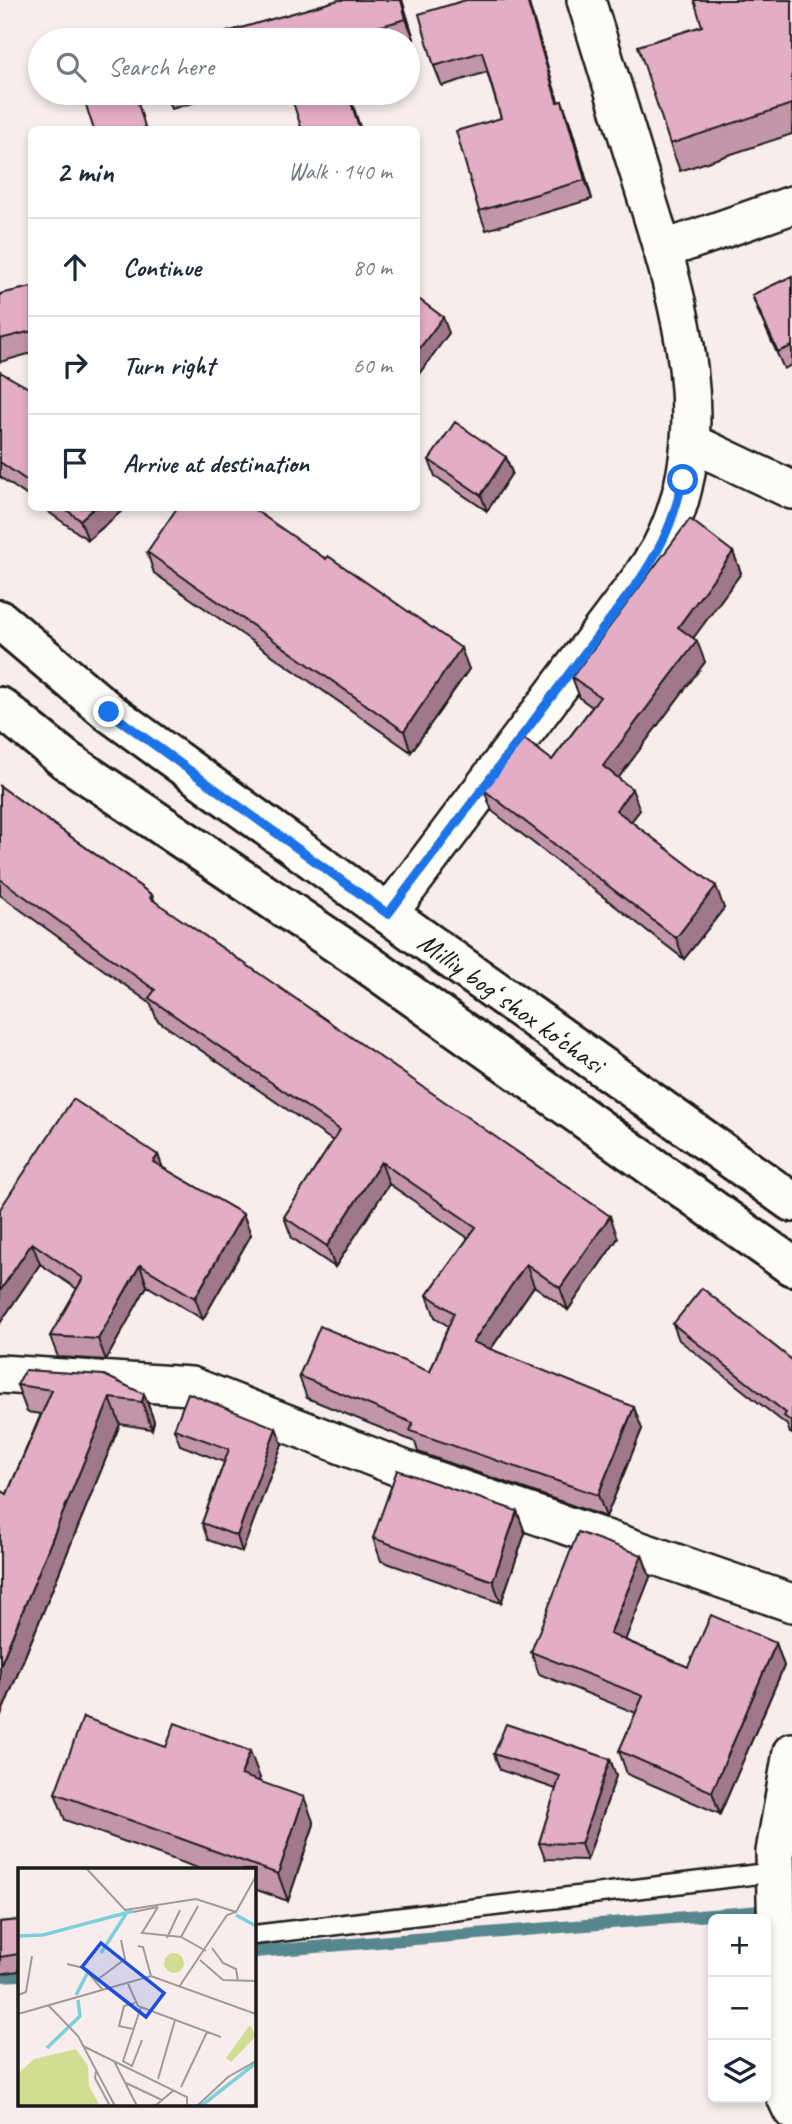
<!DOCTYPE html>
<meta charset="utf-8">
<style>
body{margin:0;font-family:Caveat,sans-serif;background:#f6f6f7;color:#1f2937}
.controls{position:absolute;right:21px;bottom:21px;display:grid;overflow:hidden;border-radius:10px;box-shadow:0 4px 10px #0003}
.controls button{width:63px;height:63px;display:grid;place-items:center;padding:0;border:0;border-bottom:2px solid #e0e1e3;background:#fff;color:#1f2937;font:35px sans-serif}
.stop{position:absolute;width:21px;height:21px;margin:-16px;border:5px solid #1a73e8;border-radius:50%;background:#fff}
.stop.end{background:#1a73e8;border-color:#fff;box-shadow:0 2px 7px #0008}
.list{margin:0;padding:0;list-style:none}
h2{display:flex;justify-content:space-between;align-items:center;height:91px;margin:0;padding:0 28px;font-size:30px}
h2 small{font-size:23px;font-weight:400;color:#747a83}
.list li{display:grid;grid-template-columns:46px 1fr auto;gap:21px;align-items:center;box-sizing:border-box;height:98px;padding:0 28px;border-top:2px solid #e0e1e3}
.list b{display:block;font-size:26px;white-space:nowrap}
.list em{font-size:23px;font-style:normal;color:#747a83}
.icon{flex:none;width:38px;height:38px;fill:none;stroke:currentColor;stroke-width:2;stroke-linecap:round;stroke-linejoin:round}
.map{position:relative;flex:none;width:792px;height:2124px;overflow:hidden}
.search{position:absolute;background:#fff;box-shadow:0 4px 10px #0003;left:28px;top:28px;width:392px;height:77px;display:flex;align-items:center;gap:18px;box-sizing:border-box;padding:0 24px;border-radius:38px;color:#747a83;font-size:26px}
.panel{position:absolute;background:#fff;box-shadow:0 4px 10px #0003;left:28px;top:126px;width:392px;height:385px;border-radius:10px}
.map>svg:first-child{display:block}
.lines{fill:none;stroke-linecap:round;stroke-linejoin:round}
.stream{stroke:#57878e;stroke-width:12}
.service-casing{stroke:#1c1c1c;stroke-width:23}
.minor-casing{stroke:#1c1c1c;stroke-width:42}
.secondary-casing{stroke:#1c1c1c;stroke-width:44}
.service{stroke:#fdfcf7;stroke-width:18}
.minor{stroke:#fdfcf7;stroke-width:37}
.secondary{stroke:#fdfcf7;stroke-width:38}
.wall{fill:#c395a9;stroke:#1c1c1c;stroke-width:2}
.shaded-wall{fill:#9f798a;stroke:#1c1c1c;stroke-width:2}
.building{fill:#e3adc5;stroke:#1c1c1c;stroke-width:2}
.route{stroke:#1a73e8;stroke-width:9}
.labels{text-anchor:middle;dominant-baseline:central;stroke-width:6;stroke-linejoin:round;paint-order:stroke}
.street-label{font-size:28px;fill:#1c1c1c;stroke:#fdfcf7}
.inset-river{fill:none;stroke:#7fcfda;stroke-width:3.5}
.inset-road{fill:none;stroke:#a09999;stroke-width:2}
.view{fill:#1d4ed8;fill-opacity:0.15;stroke:#1d4ed8;stroke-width:3.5}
.inset-edge{fill:none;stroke:#1c1c1c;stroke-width:3.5}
</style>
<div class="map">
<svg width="792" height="2124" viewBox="0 0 792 2124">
<rect width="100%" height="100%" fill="#f8eced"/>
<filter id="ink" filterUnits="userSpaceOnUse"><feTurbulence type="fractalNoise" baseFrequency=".0143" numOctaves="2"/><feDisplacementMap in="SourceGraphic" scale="14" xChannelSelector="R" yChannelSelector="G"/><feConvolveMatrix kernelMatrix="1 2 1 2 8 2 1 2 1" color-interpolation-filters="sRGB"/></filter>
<g filter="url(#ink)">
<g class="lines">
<path class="stream" d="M254 1952 773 1910
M0 1976 19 1975"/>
<g class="service-casing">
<path id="service" d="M254 1935 775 1872"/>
</g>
<g class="minor-casing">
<path id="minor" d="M663 250 792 205
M690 442 792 490
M388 914 641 578C647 568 655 558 661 547 720 432 680 304 644 189 625 126 605 63 586 0
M0 1374 191 1386 411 1472 792 1603
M792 1752 775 1852 777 1943 774 2072 792 2110"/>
</g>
<g class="secondary-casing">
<g id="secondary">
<path id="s1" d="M0 620 109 712 388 914 792 1202"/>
<path d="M0 707 67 761 366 963 792 1266"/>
</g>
</g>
<use href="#service" class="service"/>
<use href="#minor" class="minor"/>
<use href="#secondary" class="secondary"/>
</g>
<path class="wall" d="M339 0H402L414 39 408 41 199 40Z
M466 0 558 102 562 101 569 120 592 199 486 230 479 211 501 118 487 72 442 86 434 66Z
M792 0V134L680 171 670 144 702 26Z
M165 93H229L171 109Z
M792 276V365L784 369 758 311 752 295Z
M32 287V353L0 362V294Z
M0 372 32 390V499L0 477Z
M506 457 512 473 487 511 435 476 429 460Z
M43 508H125L88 540Z
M147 552 326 559 469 669 411 752 154 573Z
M733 552 741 573 693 638 705 662 618 778 640 810 631 821 724 908 684 959 492 811 484 790 552 760 592 707 580 698 572 677Z
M0 786 152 895 155 902 618 1238 568 1310 534 1286 491 1349 642 1429 606 1517 418 1452 415 1442 307 1398 299 1376 430 1372 448 1326 435 1317 427 1295 468 1238 389 1184 335 1267 292 1238 284 1217 333 1141 157 1020 151 1004 0 895Z
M158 1155 162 1167 243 1214 251 1235 203 1319 147 1286 106 1360 58 1357 50 1336 77 1289 40 1264 0 1323V1209Z
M673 1324 792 1360V1434L790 1433 787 1425 679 1340Z
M17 1385 144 1394 154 1421 152 1429 120 1424 0 1717V1490L7 1494 41 1414 27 1412Z
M276 1428 282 1444 242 1552 208 1540 202 1523 224 1462 180 1445 174 1429Z
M517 1511 525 1533 501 1603 381 1561 373 1538Z
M642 1555 650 1577 625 1640 688 1667 776 1643 784 1666 720 1814 627 1774 619 1751 636 1713 539 1674 531 1652Z
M166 1747 260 1778 258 1781 314 1824 288 1901 254 1889V1870H203L65 1820 55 1793Z
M494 1754 610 1759 616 1776 587 1860 545 1859 539 1843 556 1789 500 1770Z
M19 1920V1971L0 1974V1922Z"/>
<path class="shaded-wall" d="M401 0H402L414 39 406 19Z
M527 0H528L564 121 557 102Z
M348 93H349L361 130H360Z
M562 101 569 120 592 199 585 180Z
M443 317 449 333 416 378V353Z
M506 457 512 473 487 511 481 495Z
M94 508H125L88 540 80 520Z
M733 552 741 573 686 648 678 627Z
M697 641 705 662 611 788 603 766Z
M461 648 469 669 411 752 404 731Z
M632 789 640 810 624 831 616 810Z
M716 886 724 908 684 959 676 938Z
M158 1155 166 1176 153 1162Z
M381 1162 389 1184 335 1267 327 1246Z
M243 1214 251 1235 203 1319 195 1298Z
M610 1216 618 1238 568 1310 560 1288Z
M32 1243 40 1264 0 1323V1291Z
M526 1264 534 1286 481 1363 473 1342Z
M140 1265 147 1286 106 1360 98 1339Z
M144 1394 154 1421 152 1429 142 1402Z
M110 1398 120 1424 0 1717V1666Z
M634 1407 642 1429 606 1517 598 1495Z
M276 1428 282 1444 242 1552 237 1536Z
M517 1511 525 1533 501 1603 493 1581Z
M642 1555 650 1577 619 1656 610 1634Z
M776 1643 784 1666 720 1814 712 1792Z
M250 1751 260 1778 251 1802 241 1775Z
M610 1759 616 1776 587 1860 581 1844Z
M304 1797 314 1824 288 1901 278 1874Z"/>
<path class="building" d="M339 0H401L406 19 332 40H199Z
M466 0H527L557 102 562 101 585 180 479 211 456 131 501 118 482 52 434 66 419 14Z
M694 0H792V104L670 144 638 46 702 26Z
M117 93H135L146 130H94L85 102Z
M290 93H348L360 130H302Z
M792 276V346L778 352 752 295Z
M32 287V331L0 339V294Z
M416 297 443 317 416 353Z
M0 372 32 390V484L0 462Z
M455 422 506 457 481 495 429 460Z
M64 508H94L80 520Z
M177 508H252L326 559 328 556 461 648 404 731 147 552Z
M690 519 733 552 678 627 697 641 603 766 632 789 616 810 716 886 676 938 484 790 523 738 552 760 600 697 572 677Z
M0 786 152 895 150 898 610 1216 560 1288 526 1264 473 1342 634 1407 598 1495 410 1431 413 1423 299 1376 320 1326 430 1372 454 1313 427 1295 476 1227 381 1162 327 1246 284 1217 340 1130 149 998 155 990 0 879Z
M73 1099 158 1155 153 1162 243 1214 195 1298 140 1265 98 1339 50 1336 83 1278 32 1243 0 1291V1209Z
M702 1288 792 1360V1422L784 1416 786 1413 673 1324Z
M25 1370 104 1375 144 1394 142 1402 110 1398 0 1666V1490L7 1494 52 1390 17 1385Z
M188 1393 276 1428 237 1536 202 1523 229 1449 174 1429Z
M397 1470 517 1511 493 1581 373 1538Z
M578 1532 642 1555 610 1634 688 1667 711 1615 776 1643 712 1792 619 1751 643 1696 531 1652Z
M83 1717 166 1747 175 1723 250 1751 241 1775 304 1797 278 1874 55 1793Z
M506 1724 610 1759 581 1844 539 1843 560 1776 494 1754Z
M19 1920V1954L0 1957V1922Z"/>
</g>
<g class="lines" filter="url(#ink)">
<path class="route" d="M109 712 388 914 641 578C664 543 673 521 683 480"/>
</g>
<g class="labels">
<g class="street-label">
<text stroke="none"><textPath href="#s1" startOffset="639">Milliy bog‘ shox ko‘chasi</textPath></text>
</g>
</g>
<g transform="translate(18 1868)">
<rect width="238" height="238" fill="#f8eced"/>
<path d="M146 95a10 10 0 1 1 20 0a10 10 0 1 1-20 0Z" fill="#d1de91"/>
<path d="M232 157 238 168 213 194 208 190Z" fill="#d1de91"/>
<path d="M58 181 70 198 71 218 82 238H0V200L2 204 16 191Z" fill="#d1de91"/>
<path class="inset-river" d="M218 47 238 58M0 68 25 67 115 43M83 85 108 46M58 127 70 104M29 180 62 148 60 132M183 238 238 195"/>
<path class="inset-road" d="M68 0 107 42 178 31 218 44M140 39 124 65 163 69 188 83M115 44 140 39M163 69 180 38M149 70 162 42M120 78 125 79 133 108M194 80 205 95 218 101 220 113M182 92 205 112 238 113M49 96 66 100 84 121M79 112 107 91 103 72M110 116 120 138 203 169M161 119 209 47 218 44 238 8M0 127 8 124 14 88M30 137 60 168 97 238M123 139 105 193 114 198 124 172M0 146 133 108 238 146M115 161 101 158 106 138 117 135M65 178 169 229V238M96 193 119 238M78 203 77 210 92 238M140 211 157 152M108 215 144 232M163 219 189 164M137 238 156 222M179 238 210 209 238 193"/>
<path class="view" d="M83 75 146 125 128 149 64 99Z"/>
<rect width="238" height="238" class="inset-edge"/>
</g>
</svg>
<div class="controls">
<button>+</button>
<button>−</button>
<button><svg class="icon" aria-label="layers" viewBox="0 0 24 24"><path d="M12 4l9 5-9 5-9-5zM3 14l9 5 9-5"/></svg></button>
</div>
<div class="stop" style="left:683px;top:480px"></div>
<div class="stop end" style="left:109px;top:712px"></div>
<div class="search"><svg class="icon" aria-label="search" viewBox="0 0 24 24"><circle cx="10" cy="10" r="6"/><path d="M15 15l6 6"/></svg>Search here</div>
<section class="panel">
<h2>2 min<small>Walk · 140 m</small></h2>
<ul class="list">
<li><svg class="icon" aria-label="ahead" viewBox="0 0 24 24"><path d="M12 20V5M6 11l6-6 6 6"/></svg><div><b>Continue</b></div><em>80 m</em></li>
<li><svg class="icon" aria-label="right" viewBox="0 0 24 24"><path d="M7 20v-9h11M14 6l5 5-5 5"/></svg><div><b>Turn right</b></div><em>60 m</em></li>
<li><svg class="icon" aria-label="arrive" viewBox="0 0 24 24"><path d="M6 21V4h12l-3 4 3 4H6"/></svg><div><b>Arrive at destination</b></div></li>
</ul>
</section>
</div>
